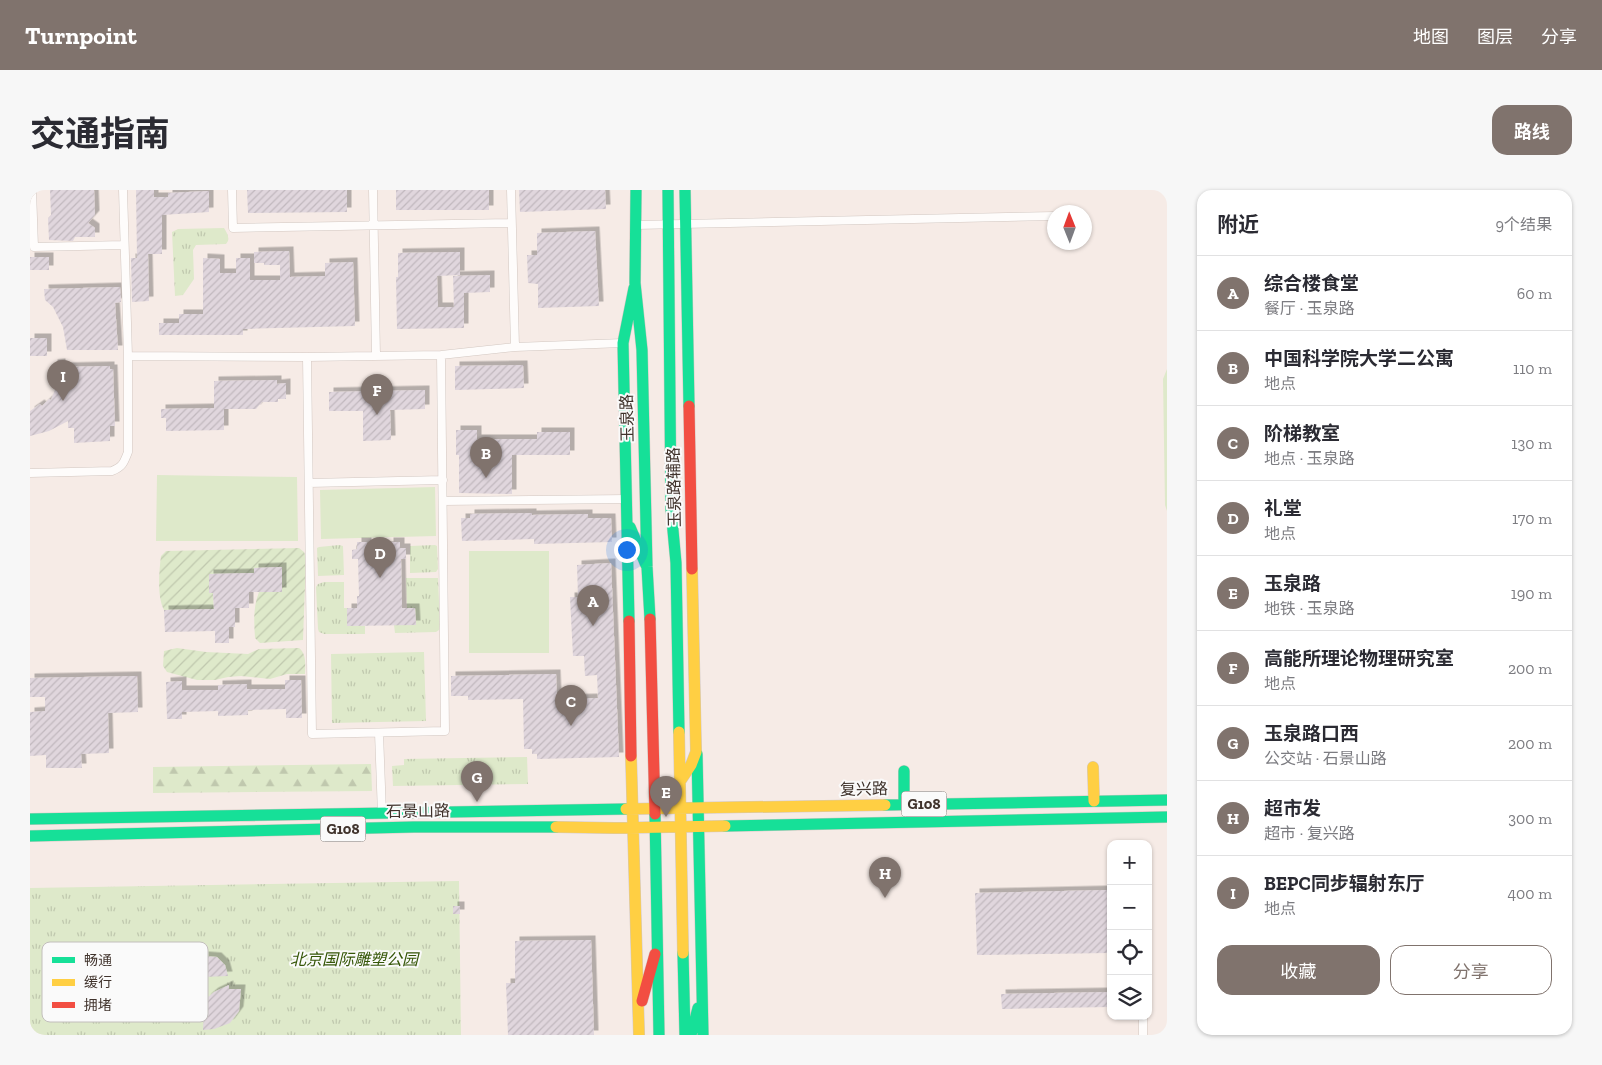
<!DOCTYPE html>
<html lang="zh">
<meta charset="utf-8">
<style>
body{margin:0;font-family:"Zilla Slab","Noto Sans SC",serif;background:#f7f7f7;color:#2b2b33}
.controls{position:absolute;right:15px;bottom:15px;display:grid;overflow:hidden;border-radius:10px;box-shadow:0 1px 4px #0004}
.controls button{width:45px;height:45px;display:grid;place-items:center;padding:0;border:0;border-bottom:1px solid #e1e1e2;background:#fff;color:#2b2b33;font:25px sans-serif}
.compass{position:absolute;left:1017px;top:15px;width:45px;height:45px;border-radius:50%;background:#fff;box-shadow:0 1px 4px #0004;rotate:359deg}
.you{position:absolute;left:596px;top:359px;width:18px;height:18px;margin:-12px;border:4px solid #fff;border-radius:50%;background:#1a73e8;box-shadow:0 0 0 8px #1a73e833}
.badge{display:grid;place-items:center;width:32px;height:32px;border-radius:50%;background:#80736d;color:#fff;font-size:16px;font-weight:700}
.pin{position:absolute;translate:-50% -41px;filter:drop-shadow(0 1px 2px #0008)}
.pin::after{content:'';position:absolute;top:26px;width:18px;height:15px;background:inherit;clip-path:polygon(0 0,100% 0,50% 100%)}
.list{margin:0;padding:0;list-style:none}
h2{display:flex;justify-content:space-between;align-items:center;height:65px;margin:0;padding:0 20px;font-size:21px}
h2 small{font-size:16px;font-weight:400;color:#7c7c81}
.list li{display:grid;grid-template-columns:32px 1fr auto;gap:15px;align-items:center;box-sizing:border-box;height:75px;padding:0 20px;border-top:1px solid #e1e1e2}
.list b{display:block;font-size:19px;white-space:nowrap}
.list p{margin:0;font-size:16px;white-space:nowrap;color:#7c7c81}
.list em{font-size:16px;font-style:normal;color:#7c7c81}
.actions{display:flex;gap:10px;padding:15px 20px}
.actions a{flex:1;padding:11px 0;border:1px solid #80736d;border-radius:15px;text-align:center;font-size:18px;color:#80736d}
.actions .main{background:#80736d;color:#fff}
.icon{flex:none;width:28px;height:28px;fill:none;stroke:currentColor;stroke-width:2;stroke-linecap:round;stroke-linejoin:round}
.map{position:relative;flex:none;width:1137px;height:845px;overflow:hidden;border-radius:15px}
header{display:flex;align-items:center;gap:30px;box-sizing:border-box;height:70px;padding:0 25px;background:#80736d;color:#fff}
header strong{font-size:24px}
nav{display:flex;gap:28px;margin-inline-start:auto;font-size:18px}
.intro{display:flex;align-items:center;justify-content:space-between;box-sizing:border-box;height:120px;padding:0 30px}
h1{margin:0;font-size:35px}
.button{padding:12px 22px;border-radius:15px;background:#80736d;color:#fff;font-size:18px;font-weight:700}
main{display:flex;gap:30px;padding:0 30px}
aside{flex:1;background:#fff;border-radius:15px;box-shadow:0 1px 4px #0004}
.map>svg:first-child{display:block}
.grass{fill:url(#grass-tufts)}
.forest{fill:url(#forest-firs)}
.garden{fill:url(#garden-furrows)}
.pitch{fill:#dee9ca}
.building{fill:url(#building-hatch);filter:url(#shadow)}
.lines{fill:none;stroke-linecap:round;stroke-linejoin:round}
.street-casing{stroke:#d2c7c1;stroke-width:9}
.fast-casing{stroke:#d2c7c1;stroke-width:12}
.slow-casing{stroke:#d2c7c1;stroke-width:12}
.jam-casing{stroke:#d2c7c1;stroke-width:12}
.street{stroke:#fefcfb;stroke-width:8}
.fast{stroke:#16e098;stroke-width:11}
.slow{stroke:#ffcf43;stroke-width:11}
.jam{stroke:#f24e42;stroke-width:11}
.labels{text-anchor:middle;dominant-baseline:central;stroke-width:4;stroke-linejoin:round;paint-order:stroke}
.shield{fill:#fafafa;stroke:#786f6a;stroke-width:1}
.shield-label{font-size:15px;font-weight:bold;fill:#40332c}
.street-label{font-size:16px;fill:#40332c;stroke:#fafafa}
.park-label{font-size:16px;font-style:italic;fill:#355607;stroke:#fafafa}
.key{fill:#fafafa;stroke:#c2bebc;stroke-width:1}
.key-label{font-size:14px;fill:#40332c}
</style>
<header>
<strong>Turnpoint</strong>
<nav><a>地图</a><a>图层</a><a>分享</a></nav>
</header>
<div class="intro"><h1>交通指南</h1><a class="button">路线</a></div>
<main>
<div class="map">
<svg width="1137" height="845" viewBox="0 0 1137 845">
<defs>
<pattern id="grass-tufts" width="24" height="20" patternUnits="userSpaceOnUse" patternTransform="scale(1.25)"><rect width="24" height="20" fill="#dee9ca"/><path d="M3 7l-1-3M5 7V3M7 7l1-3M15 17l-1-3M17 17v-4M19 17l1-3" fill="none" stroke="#c0c8ae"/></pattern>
<pattern id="forest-firs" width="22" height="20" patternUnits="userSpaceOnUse" patternTransform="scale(1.25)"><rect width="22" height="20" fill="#dee9ca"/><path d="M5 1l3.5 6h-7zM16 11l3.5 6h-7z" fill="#c0c8ae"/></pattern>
<pattern id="garden-furrows" width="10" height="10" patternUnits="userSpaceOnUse" patternTransform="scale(1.25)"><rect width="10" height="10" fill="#dee9ca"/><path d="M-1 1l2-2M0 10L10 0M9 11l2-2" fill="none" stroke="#c0c8ae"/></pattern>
<pattern id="building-hatch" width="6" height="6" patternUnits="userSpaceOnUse" patternTransform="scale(1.25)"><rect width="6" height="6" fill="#e0d6dd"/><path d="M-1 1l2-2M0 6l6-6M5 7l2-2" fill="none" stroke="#c1b8be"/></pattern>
<filter id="shadow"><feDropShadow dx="4.5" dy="-4.5" stdDeviation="0" flood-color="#0004"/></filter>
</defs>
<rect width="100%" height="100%" fill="#f6ebe6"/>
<path class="grass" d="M194 38C197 43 201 49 196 54L166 55 163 60 164 89 153 105 145 106 142 42 148 39Z
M309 355 313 356 314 385 288 386 287 358 289 357Z
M405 355 407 356 408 379 406 382 380 383V356Z
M376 388H408L410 434 409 440 406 442 365 443 364 435 386 434 385 418H377Z
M294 392H314V418H317V436H335V444H294L289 442 288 439 286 397 288 394Z
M394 462 396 531 302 533 301 464Z
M497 567 498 594 363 596 362 576 374 575V569Z
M429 691 431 845H0V698Z"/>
<path class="forest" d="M341 574 342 601 123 603V577Z"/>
<path class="garden" d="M269 358 274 362 276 367 273 450 230 453 225 448C224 432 223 417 229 402H252V377L224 378V383L179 384 183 403 184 419 134 420C127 407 129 381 131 366L136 361Z
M147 458 176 462 218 464 229 459 269 458C277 464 275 476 275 484H257L240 489 211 486 198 487 185 490H167L137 482 133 476 134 461Z"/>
<path class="pitch" d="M1137 179V321L1135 315 1133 189Z
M127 285 267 287 268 351H126Z
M405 297 406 346 291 349 290 300Z
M439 361H519V463H439Z"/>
<path class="building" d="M20 0H64L65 25 58 33 65 38V47H45L43 51 19 50 18 28 21 25Z
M106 0H124V7H138V3L179 1V22L132 25V64H118L119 111 102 112 101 68H107Z
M217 0H317V22L218 23Z
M366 0H459V20H366Z
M489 0H575L576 19 490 22Z
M565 41 569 116 508 118V94L498 93 497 65H507V43Z
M259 61 260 87 295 86V73L323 72 325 136 213 139V145H129V133H149V124H173V68L190 69V83H206V68H220V90H250V75H234V73H224V62Z
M430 62V85L407 86 408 117H424L423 86 460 85V102L434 103V138L367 139 366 87H368V63Z
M0 67H19V80H0Z
M90 97 91 112 85 113 88 160H37L33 137 23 117 15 110 14 99Z
M0 148H17V166H0Z
M31 173V177L80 176V179H83L85 236H80V251L44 253V238H38V231L19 241 0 246V221L10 214 12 216 19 209 21 210 29 190 23 191V174Z
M493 175 494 198 425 200V176Z
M247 190V194L256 193V209H248V212H232L226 219H194V240L136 241V228H131V219L184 218V191Z
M395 200V219L360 220 361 250 333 251V221H299V202Z
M426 240H447V249H507V242H540V265H482V304L429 303V265H426Z
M502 323V325L558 324V328H581L582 352 504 354V349L432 351 431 328H440V324Z
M327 352H337V356H359V352H370V358H376V369H371L372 418H385L386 435 317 436V418H327V406H329L328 369H322V360L327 359Z
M581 373 589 567 507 569V564H502V559H494L493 509 438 510V506H421V486L526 484 527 509 568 508 567 485 555 486 554 466H543L540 407H548L547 375Z
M252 377V402H219V418H205V437H199V453H185V441L135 442 134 420 184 419 183 403H179V384L224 383V378Z
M107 486 108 522 78 523 79 563 51 564 52 578H16V565L0 566V522L15 521V507H0V488Z
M255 490H271L272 528H256V519L218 520V525L188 526V521L152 522V529H137L136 492 152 491V500H188V495L217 494V499H255Z
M1077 700 1079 763 947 765 945 703Z
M423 716H430V724H423Z
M561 750 564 845H478L476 793H485V751Z
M174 766 187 767 195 775 198 786 174 787Z
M199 795V799H211L209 821 200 833 184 839 173 840 174 817 177 808 184 802Z
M1081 802V817L972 819 971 804Z"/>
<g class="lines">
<g class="street-casing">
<path id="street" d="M2 0 4 57 94 55
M202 0 203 38 481 33
M343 0 346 166
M481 0 485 157
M606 35 1024 26
M98 166 277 167 411 165 485 157 593 153
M277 167 282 544 415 541 411 165
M0 283 82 281C93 277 94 272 98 262V166L93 0
M279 293 413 290
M413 311 597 309
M349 543 352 624
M1113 826V845"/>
</g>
<g class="fast-casing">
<path id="fast" d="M606 0 605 93 612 160 617 377 620 429
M638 0 641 319 646 373 649 542
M655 0 659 216
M600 337 616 375
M599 431 593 153 604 98
M667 564 673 845
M874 581V614
M855 615 1137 610
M625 624 629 845
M0 629 596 619
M695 636 1137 627
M0 646 384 637H526
M653 763 655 845
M661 845 668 818"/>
</g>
<g class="slow-casing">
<path id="slow" d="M649 542 653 763
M601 566 609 845
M1063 577 1064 611
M651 590 661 575 666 562 662 379
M596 619 855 615
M526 637 584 638 695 636"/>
</g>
<g class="jam-casing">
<path id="jam" d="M659 216 662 379
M620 429 625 624
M599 431 601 566
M612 811 625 764"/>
</g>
<use href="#street" class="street"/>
<use href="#fast" class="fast"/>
<use href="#slow" class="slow"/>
<use href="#jam" class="jam"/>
</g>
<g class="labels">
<g class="shield">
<rect x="871.5" y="601.5" width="45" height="25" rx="4"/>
<rect x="290.5" y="626.5" width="45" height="25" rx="4"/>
</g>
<g class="shield-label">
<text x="894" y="614">G108</text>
<text x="313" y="639">G108</text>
</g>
<g class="street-label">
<text transform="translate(597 228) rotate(-91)">玉泉路</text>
<text transform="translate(644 297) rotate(-91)">玉泉路辅路</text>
<text transform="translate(834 599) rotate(-1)">复兴路</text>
<text transform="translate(388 621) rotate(-1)">石景山路</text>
</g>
<g class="park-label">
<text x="324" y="769">北京国际雕塑公园</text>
</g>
</g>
<rect x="12" y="752" width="166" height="80" rx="8" class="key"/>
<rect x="22" y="767" width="23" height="6" fill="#16e098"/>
<rect x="22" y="789" width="23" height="7" fill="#ffcf43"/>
<rect x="22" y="812" width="23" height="6" fill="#f24e42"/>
<g class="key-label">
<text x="54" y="775">畅通</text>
<text x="54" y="797">缓行</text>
<text x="54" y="820">拥堵</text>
</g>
</svg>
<div class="controls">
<button>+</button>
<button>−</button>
<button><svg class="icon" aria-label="locate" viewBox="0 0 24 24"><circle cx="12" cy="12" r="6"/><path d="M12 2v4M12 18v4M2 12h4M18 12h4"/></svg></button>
<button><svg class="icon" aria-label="layers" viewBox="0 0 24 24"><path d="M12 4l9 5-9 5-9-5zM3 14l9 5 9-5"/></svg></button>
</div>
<svg class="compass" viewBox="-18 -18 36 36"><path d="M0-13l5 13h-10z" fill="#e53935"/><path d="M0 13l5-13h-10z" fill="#7c7c81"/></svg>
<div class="you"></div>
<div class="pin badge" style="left:563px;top:436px">A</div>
<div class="pin badge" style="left:456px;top:288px">B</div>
<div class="pin badge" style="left:541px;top:536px">C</div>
<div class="pin badge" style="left:350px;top:388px">D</div>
<div class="pin badge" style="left:636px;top:627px">E</div>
<div class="pin badge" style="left:347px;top:225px">F</div>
<div class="pin badge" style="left:447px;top:612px">G</div>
<div class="pin badge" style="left:855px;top:708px">H</div>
<div class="pin badge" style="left:33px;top:211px">I</div>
</div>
<aside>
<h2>附近<small>9个结果</small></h2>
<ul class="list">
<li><span class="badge">A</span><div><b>综合楼食堂</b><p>餐厅 · 玉泉路</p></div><em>60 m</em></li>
<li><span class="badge">B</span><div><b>中国科学院大学二公寓</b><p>地点</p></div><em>110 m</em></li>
<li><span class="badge">C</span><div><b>阶梯教室</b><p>地点 · 玉泉路</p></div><em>130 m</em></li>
<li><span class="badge">D</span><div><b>礼堂</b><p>地点</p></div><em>170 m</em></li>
<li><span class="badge">E</span><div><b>玉泉路</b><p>地铁 · 玉泉路</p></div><em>190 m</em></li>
<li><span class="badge">F</span><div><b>高能所理论物理研究室</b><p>地点</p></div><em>200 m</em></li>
<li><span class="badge">G</span><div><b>玉泉路口西</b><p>公交站 · 石景山路</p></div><em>200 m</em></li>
<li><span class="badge">H</span><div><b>超市发</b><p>超市 · 复兴路</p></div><em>300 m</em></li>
<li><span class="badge">I</span><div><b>BEPC同步辐射东厅</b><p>地点</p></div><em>400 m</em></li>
</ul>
<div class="actions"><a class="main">收藏</a><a>分享</a></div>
</aside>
</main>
